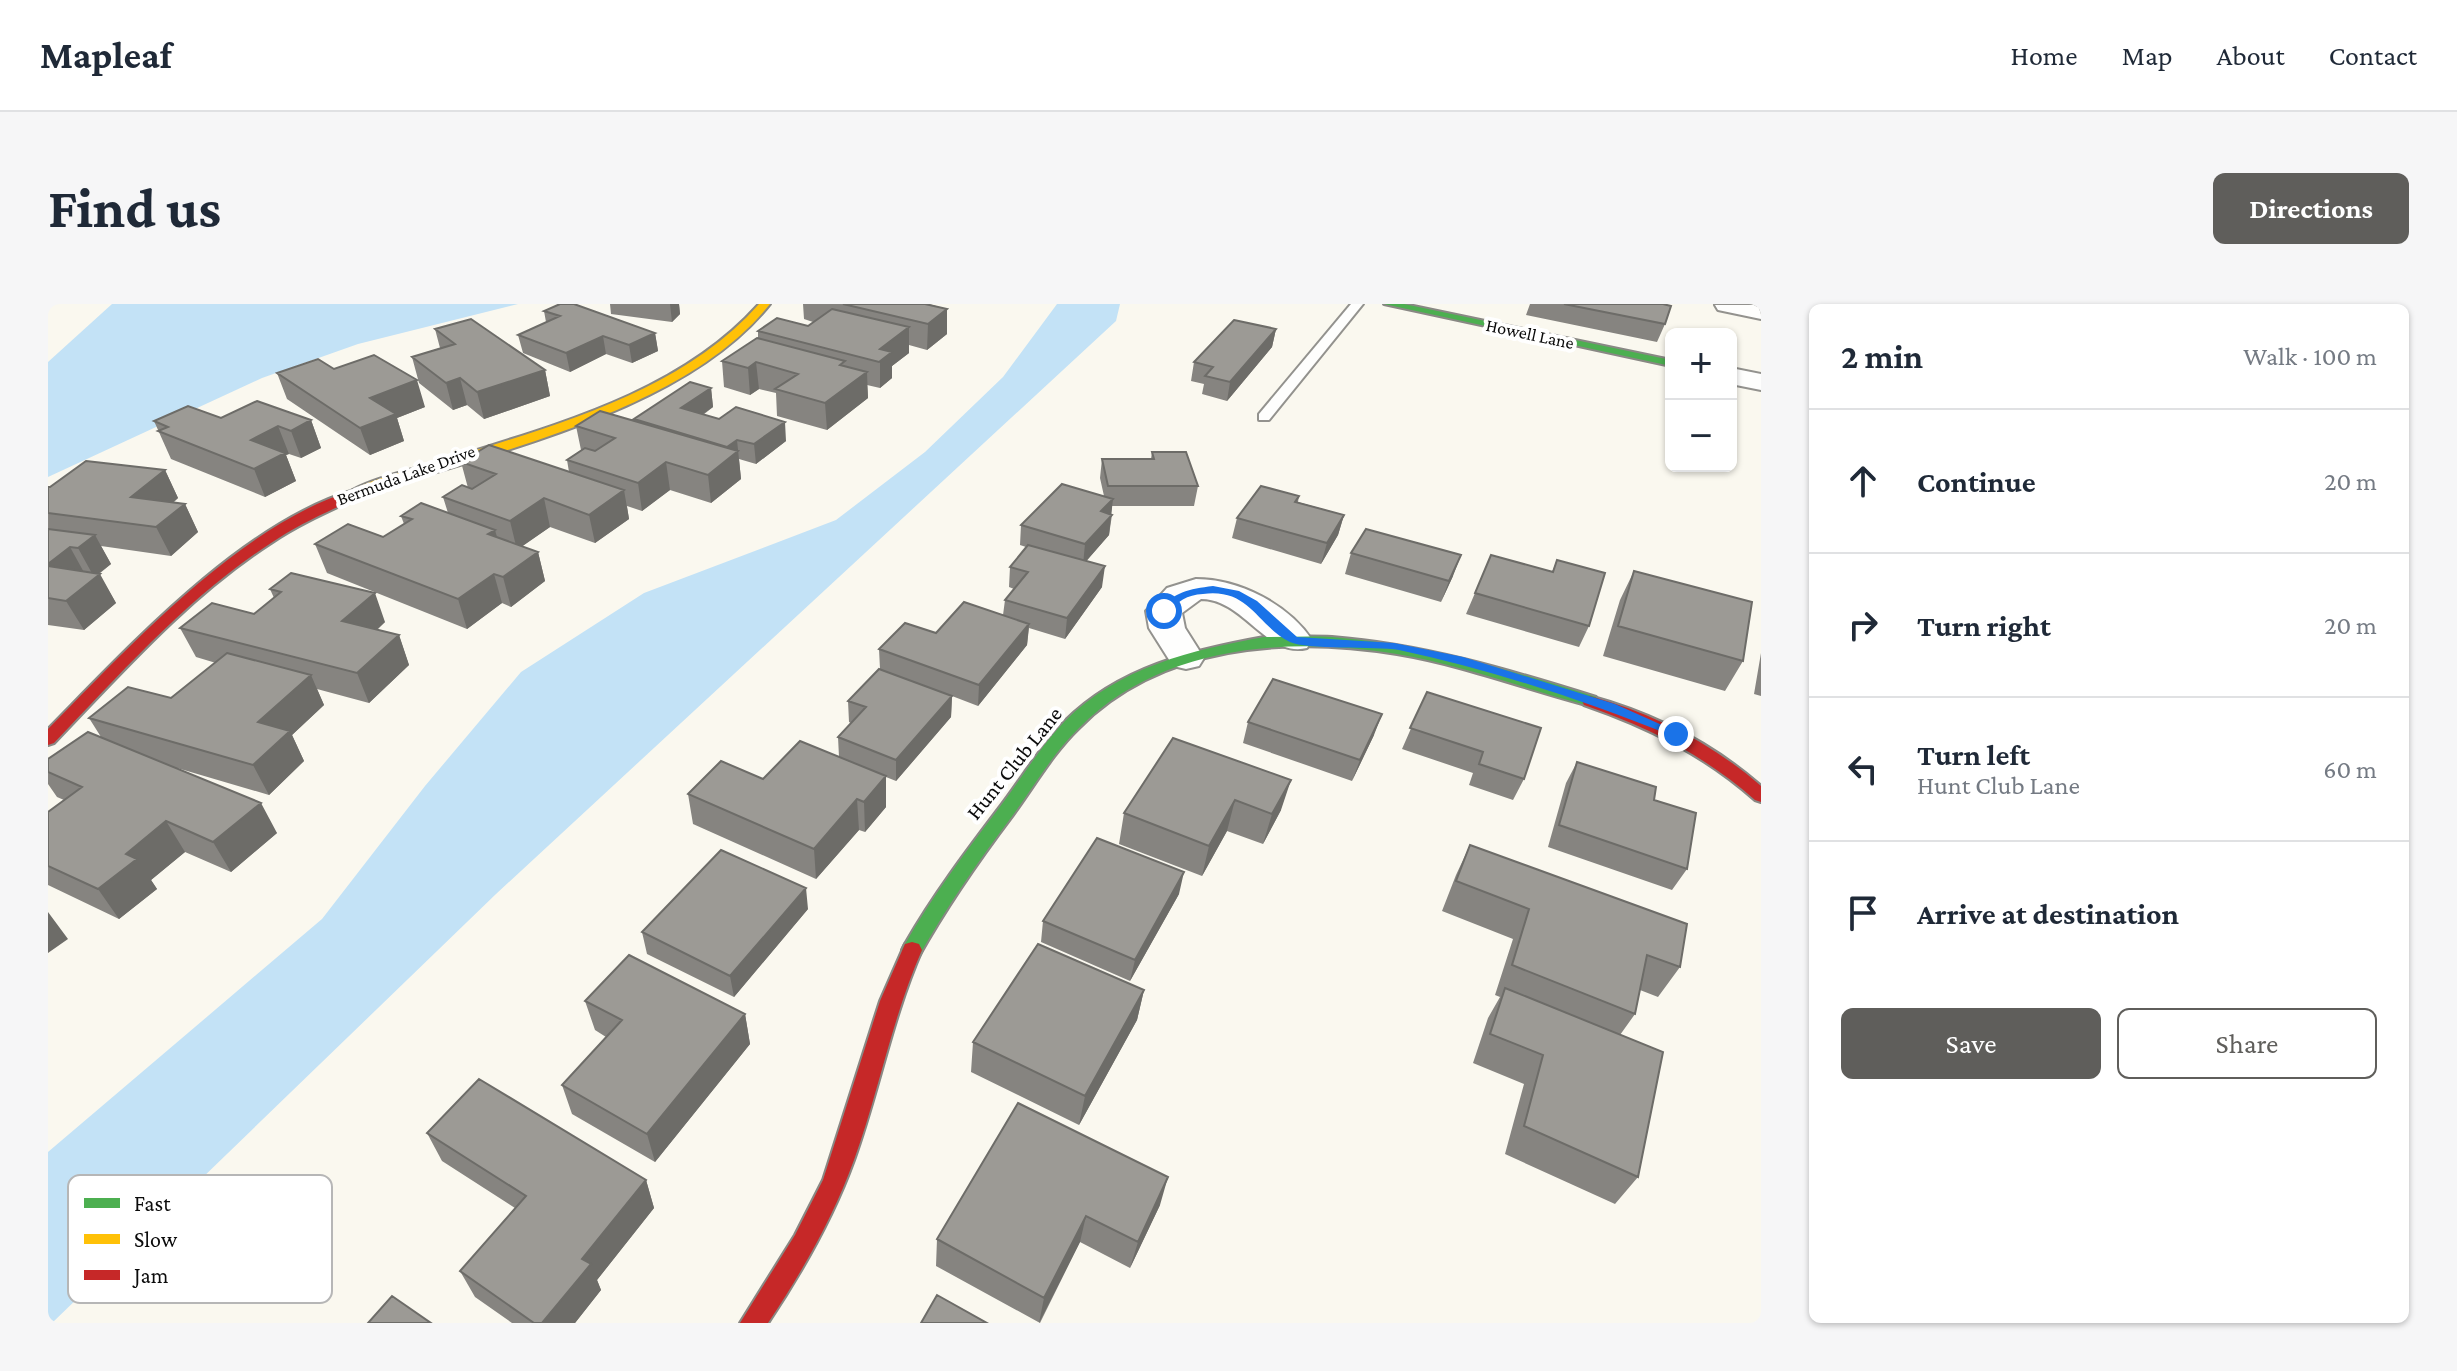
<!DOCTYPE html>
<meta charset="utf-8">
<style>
body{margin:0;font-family:"Crimson Pro",serif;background:#f6f6f7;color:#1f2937}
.controls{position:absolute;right:24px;top:24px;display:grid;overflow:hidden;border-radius:12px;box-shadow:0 2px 6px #0004}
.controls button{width:72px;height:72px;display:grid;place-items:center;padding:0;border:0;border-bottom:2px solid #e0e1e3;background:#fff;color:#1f2937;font:40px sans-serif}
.stop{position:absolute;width:24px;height:24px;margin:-18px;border:6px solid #1a73e8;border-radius:50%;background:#fff}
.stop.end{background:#1a73e8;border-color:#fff;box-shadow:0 2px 8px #0008}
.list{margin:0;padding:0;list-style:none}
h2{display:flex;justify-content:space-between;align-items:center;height:104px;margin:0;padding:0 32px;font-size:34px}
h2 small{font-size:26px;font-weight:400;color:#747a83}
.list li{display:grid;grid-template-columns:52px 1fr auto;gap:24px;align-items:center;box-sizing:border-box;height:144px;padding:0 32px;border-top:2px solid #e0e1e3}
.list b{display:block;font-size:30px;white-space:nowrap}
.list p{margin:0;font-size:26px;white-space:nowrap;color:#747a83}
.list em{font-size:26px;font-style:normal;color:#747a83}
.actions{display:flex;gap:16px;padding:24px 32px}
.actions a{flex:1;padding:18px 0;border:2px solid #5f5e5b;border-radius:12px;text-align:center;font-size:28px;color:#5f5e5b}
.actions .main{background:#5f5e5b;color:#fff}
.icon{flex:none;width:44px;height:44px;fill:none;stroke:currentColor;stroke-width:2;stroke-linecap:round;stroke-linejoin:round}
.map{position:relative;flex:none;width:1713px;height:1019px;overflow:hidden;border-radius:12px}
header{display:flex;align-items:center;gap:48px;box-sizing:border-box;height:112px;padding:0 40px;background:#fff;border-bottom:2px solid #e0e1e3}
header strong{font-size:38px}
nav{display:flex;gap:44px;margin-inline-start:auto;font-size:28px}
.intro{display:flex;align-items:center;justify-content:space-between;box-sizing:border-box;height:192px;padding:0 48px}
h1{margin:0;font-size:56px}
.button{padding:20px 36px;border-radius:12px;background:#5f5e5b;color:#fff;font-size:28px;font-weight:700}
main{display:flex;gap:48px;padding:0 48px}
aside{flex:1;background:#fff;border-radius:12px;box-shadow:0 2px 6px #0004}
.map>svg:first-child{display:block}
.water{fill:#c3e2f6}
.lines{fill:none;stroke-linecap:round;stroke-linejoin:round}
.lane-casing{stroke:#93928e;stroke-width:4}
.street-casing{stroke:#93928e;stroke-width:4}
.fast-casing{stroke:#898884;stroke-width:4}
.slow-casing{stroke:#898884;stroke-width:4}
.jam-casing{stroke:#898884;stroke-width:4}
.lane{fill:#fefefd;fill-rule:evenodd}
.street{fill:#fefefd;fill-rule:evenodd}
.fast{fill:#4caf50;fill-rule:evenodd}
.slow{fill:#ffc107;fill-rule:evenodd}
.jam{fill:#c62828;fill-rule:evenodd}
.wall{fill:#868480}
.shaded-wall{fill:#6d6c68}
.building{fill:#9c9a95;stroke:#6d6c68;stroke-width:2}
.route{fill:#1a73e8}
.labels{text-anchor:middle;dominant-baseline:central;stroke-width:8;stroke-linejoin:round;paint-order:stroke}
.far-street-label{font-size:18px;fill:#0b0b0b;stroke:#fff}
.street-label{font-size:22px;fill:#0b0b0b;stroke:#fff}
.key{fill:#fff;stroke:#b6b6b6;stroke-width:2}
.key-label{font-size:22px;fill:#0b0b0b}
</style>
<header>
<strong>Mapleaf</strong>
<nav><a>Home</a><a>Map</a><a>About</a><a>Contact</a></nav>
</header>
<div class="intro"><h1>Find us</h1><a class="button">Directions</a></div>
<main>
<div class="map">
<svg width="1713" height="1019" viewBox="0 0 1713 1019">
<rect width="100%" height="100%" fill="#faf8ef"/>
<path class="water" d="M64 0H470L310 40 214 74 0 173V58Z
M1009 0H1072L1068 17 448 590 4 1019H0V848L274 615 377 482 473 368 596 289 788 216 877 148 955 73Z"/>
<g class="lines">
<g class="lane-casing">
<path id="lane" d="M1303 0H1315L1221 116H1211V110Z"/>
</g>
<g class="street-casing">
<path id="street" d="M1667 1H1713V15L1670 6Z
M1683 64 1713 70V86L1683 80Z
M1148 275C1191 275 1240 300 1264 336L1259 344C1218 354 1196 295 1153 295L1134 309 1137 324 1156 354 1151 362 1138 365 1125 362 1101 324 1098 307 1119 284Z"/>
</g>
<g class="fast-casing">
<path id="fast" d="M1336 0H1356L1623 56V62Z
M1216 333C1239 333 1262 332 1284 333 1375 340 1462 366 1548 393L1550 397 1542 402C1477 385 1415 361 1349 350 1240 332 1113 341 1031 424 1005 449 987 481 965 511 931 556 899 602 871 652L864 654 857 652 854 646 857 640C885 591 919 546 954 500 975 472 993 442 1017 417 1071 363 1144 346 1216 333Z"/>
</g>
<g class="slow-casing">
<path id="slow" d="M711 0H722C635 110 440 148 311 193H301L299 190C316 176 373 163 397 156 507 121 632 89 711 0Z"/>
</g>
<g class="jam-casing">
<path id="jam" d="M306 186 313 190 311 193C281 207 251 220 223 239 141 292 74 368 6 439L0 441V425C81 343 194 219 306 186Z
M1542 392C1604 409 1664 439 1713 482V498L1707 496C1656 451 1600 423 1536 401L1534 397 1536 393Z
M864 638 871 640 874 646C844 714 831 787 806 856 785 914 754 968 720 1019H692L747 931 775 876 832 697 857 640Z"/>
</g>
<use href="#lane" class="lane"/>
<use href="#street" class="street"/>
<use href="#fast" class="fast"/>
<use href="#slow" class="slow"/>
<use href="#jam" class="jam"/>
</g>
<path class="wall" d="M562 0H631L632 10 624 18 563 10Z
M755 0H881L899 5V30L879 46 861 41V49L844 62V74L832 84 819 81 820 94 779 126 729 112 728 89 711 85 702 91 676 83 674 57 710 34V27L760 22 765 18 756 15Z
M1482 0H1616L1617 20 1609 38 1478 11Z
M496 7 607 29 610 47 584 59 558 50 522 68 475 49 470 31 498 18Z
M387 25 497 66 502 92 436 115 419 101 405 106 371 79 364 53 392 44Z
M1228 25 1224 43 1179 97 1154 90 1156 80 1143 77 1146 58Z
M286 65 377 103 349 114 356 137 322 151 239 95 229 69Z
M663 84 665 103 655 111 738 137 708 160 691 155 693 175 663 199 622 186 594 207 579 202 581 215 547 239 502 223 474 242 490 248 497 277 463 303 454 299 419 325 279 269 267 240 335 233 356 220 353 212 400 209 395 193 420 184 413 158 521 168 519 156 533 146 528 122 586 117V115Z
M173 114 263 116 273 144 253 154 241 150 238 151 248 177 217 193 123 155 106 117Z
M1104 148 1150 182 1146 202H1064L1063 210 1064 211 1061 231 1038 257 1054 283 1017 335 981 324 979 341 930 402 904 392 903 413 848 477 838 473V503L817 528 811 526 768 575 645 520 640 490 715 475 791 453 790 433 803 419 801 418 800 397 832 365 831 345 955 311 957 296 966 285 961 283 962 263 978 243 972 241 973 221 1056 192 1052 174 1054 155H1103Z
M117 166 130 194 126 198 137 200 150 228 123 252 53 242 63 260 51 270 68 299 36 326 0 321V183Z
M1251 192 1250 198 1296 211 1290 231 1273 260 1184 234 1189 214Z
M1303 249 1405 272 1393 298 1297 270Z
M1509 256 1541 322 1531 343 1418 310 1427 289 1504 268Z
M1586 267 1695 357 1677 387 1555 352 1572 296Z
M222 285 337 318 329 326 351 331 361 361 321 399 269 385 276 401 244 431 256 457 221 491 129 464 229 529 183 568 137 548 103 576 109 585 71 615 0 581V508L16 496 9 493 0 480V455L53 433 41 414 123 394 168 359 148 353 132 324 206 310 226 294Z
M1713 349V392L1706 390Z
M1379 388 1476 475 1465 496 1421 481 1425 469 1354 445Z
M1200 418 1326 431 1304 477 1195 439Z
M1125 434 1233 506 1215 540 1179 527 1154 572 1071 540 1076 509Z
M1529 458 1606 496 1639 565 1624 586 1500 543 1518 479Z
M1422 541 1632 663 1610 693 1592 686 1587 710 1572 731 1590 873 1567 900 1457 850 1476 780 1425 759 1440 714 1452 693 1447 691 1465 635 1394 607 1408 571Z
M1131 590 1082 677 993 638 995 617Z
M760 605 686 693 599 650 594 628Z
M1096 686 1089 716 1031 821 923 768 925 738Z
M537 697 697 710 702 740 607 858 524 810 514 781 558 733 547 726Z
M379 829 598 876 606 904 549 976 553 986 527 1019H464L427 993 412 967 467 904 394 857Z
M1112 901 1082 964 1032 938 992 1019 888 962 889 935Z"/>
<path class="shaded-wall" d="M619 0H631L632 10 624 18 622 0Z
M899 5V30L879 46 880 20Z
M861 23V49L844 62V74L832 84V45Z
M1228 25 1224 43 1179 97 1182 78Z
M607 29 610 47 584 59 581 41Z
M555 32 558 50 522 68 518 49Z
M708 58 711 85 702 91 700 64Z
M497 66 502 92 436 115 429 88Z
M819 68 820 94 779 126 777 99Z
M412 74 419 101 405 106 398 79Z
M369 76 377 103 349 114 356 137 322 151 312 124 322 94Z
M663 84 665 103 636 123 633 104Z
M263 116 273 144 253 154 243 127Z
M737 118 738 137 708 160 706 140Z
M230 122 241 150 238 151 248 177 217 193 206 165 203 136Z
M689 136 693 175 663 199 660 171 679 143Z
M618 158 622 186 594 207 590 179Z
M117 166 130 194 97 221 83 193Z
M576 186 581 215 547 239 541 211Z
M496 194 502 223 469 246 462 217Z
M1065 195 1061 231 1035 261 1037 240 1053 207Z
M137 200 150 228 123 252 108 223Z
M1296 211 1290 231 1273 260 1279 239Z
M447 226 455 254 440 230Z
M47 231 63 260 46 273 30 244Z
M22 243 38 272 0 267V260Z
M490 248 497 277 463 303 455 273Z
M1413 251 1405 272 1393 298 1401 277Z
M1057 262 1054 283 1017 335 1019 314Z
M52 270 68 299 36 326 18 297Z
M446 270 454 299 419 325 410 295Z
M327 289 337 318 305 347 294 317Z
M981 320 979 341 930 402 931 381Z
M351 331 361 361 321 399 309 369Z
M263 371 276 401 244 431 256 457 221 491 205 461 210 418Z
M904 392 903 413 848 477V456Z
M1334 410 1326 431 1304 477 1312 456Z
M838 472V503L817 528 816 498Z
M1243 476 1233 506 1215 540 1224 510Z
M809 495 811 526 768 575 766 545Z
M1187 496 1179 527 1154 572 1161 542Z
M213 499 229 529 183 568 165 538Z
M118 517 137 548 103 576 109 585 71 615 50 585 78 550Z
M1136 568 1131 590 1082 677 1087 656Z
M758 584 760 605 686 693 682 672Z
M0 608 20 635 0 649Z
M1096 686 1089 716 1031 821 1037 792Z
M697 710 702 740 607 858 599 830Z
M1120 873 1112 901 1082 964 1090 938Z
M598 876 606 904 549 976 553 986 527 1019H494L534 955Z
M1038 912 1032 938 991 1019 996 994Z"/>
<path class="building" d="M512 0H526L607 29 581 41 555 32 518 49 470 31 512 12 496 7Z
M795 0H877L899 5 880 20Z
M1516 0H1615L1623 2 1617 20Z
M784 5 861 23 832 45 844 48 831 58 710 27 729 14 760 22Z
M423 15 497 66 429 88 412 74 398 79 364 53 407 40 387 25Z
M1186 16 1228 25 1182 78 1157 72 1165 63 1146 58Z
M709 34 797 57 792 61 819 68 777 99 727 85 750 70 708 58 700 64 674 57Z
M326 51 369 76 322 94 348 110 312 124 229 69 270 55 286 65Z
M642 78 663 84 633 104 671 115 688 103 737 118 706 140 689 136 679 143 586 115Z
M209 97 263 116 243 127 230 122 203 136 237 149 206 165 110 127 120 123 106 117 140 102 173 114Z
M552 107 690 147 660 171 618 158 590 179 519 156 537 144 547 147 567 134 528 122Z
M441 141 576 186 541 211 496 194 462 217 395 193 414 181 424 185 448 170 413 158Z
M1104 148H1138L1150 182H1060L1054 155H1106Z
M38 157 117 166 83 193 137 200 108 223 0 209V183H2Z
M1014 180 1065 195 1053 207 1064 211 1037 240 973 221Z
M1213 182 1251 192 1247 198 1296 211 1279 239 1189 214Z
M373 199 447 226 440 230 490 248 455 273 446 270 410 295 267 240 300 220 335 233 364 215 353 212Z
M0 225 47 231 30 244 22 243 0 260Z
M1318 225 1413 251 1401 277 1303 249Z
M980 241 1057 262 1019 314 957 296 980 268 962 263Z
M1443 251 1505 268 1509 256 1557 269 1541 322 1427 289Z
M0 262 52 270 18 297 0 294Z
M1586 267 1704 298 1695 357 1570 322Z
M243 269 327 289 294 317 351 331 309 369 132 324 164 299 206 310 233 288 222 285Z
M916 298 981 320 931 381 831 345 857 319 888 329Z
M179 349 263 371 210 418 242 427 205 461 41 414 80 383 123 394Z
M831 365 904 392 848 456 790 433 818 403 800 397Z
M1225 375 1334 410 1312 456 1200 418Z
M1379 388 1493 424 1476 475 1431 460 1435 448 1362 424Z
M40 428 213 499 165 538 118 517 78 550 89 555 50 585 0 562V508L34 483 0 468V455Z
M1125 434 1243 476 1224 510 1187 496 1161 542 1076 509Z
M752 437 838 472 816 498 809 495 766 545 640 490 673 457 715 475Z
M1529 458 1608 483 1606 496 1648 509 1639 565 1511 521Z
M1049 534 1136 568 1087 656 995 617Z
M1422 541 1639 620 1632 663 1599 651 1587 710 1464 661 1481 605 1408 577Z
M673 546 758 584 682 672 594 628Z
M990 640 1096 686 1037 792 925 738Z
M581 651 697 710 599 830 514 781 574 716 537 697Z
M1457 684 1615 748 1590 873 1476 822 1495 751 1442 730Z
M431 775 598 876 534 955 543 960 494 1019H486L412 967 478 892 379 829Z
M970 799 1120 873 1090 938 1038 912 996 994 889 935Z
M889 991 939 1019H873Z
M344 992 383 1019H320Z"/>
<path class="route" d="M1165 282 1191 287 1209 297 1249 333 1346 339 1415 353 1567 400 1634 430 1624 432C1536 396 1444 366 1351 346 1327 342 1258 346 1242 338 1208 321 1202 284 1155 290 1139 291 1129 297 1120 310L1111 307C1125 288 1141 285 1165 282Z"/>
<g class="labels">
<g class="far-street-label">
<text transform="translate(1482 30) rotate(12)">Howell Lane</text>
<text transform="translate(358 171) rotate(-20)">Bermuda Lake Drive</text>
</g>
<g class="street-label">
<text transform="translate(966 459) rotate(-51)">Hunt Club Lane</text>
</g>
</g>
<rect x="20" y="871" width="264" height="128" rx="12" class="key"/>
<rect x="36" y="894" width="36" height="10" fill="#4caf50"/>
<rect x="36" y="930" width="36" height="10" fill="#ffc107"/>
<rect x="36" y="966" width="36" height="10" fill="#c62828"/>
<g class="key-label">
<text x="86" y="907">Fast</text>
<text x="86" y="943">Slow</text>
<text x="86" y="979">Jam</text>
</g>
</svg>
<div class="controls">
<button>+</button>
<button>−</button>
</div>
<div class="stop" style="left:1116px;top:307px"></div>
<div class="stop end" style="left:1628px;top:430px"></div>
</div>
<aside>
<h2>2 min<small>Walk · 100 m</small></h2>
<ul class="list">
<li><svg class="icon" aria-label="ahead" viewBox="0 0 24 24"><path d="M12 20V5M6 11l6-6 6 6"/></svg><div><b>Continue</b></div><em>20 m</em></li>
<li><svg class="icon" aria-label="right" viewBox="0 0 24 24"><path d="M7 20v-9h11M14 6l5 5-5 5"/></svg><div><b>Turn right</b></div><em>20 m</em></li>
<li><svg class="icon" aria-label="left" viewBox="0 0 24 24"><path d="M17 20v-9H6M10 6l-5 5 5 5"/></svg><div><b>Turn left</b><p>Hunt Club Lane</p></div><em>60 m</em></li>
<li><svg class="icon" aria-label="arrive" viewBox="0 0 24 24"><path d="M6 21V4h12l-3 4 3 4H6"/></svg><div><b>Arrive at destination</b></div></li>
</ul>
<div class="actions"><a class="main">Save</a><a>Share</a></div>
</aside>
</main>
